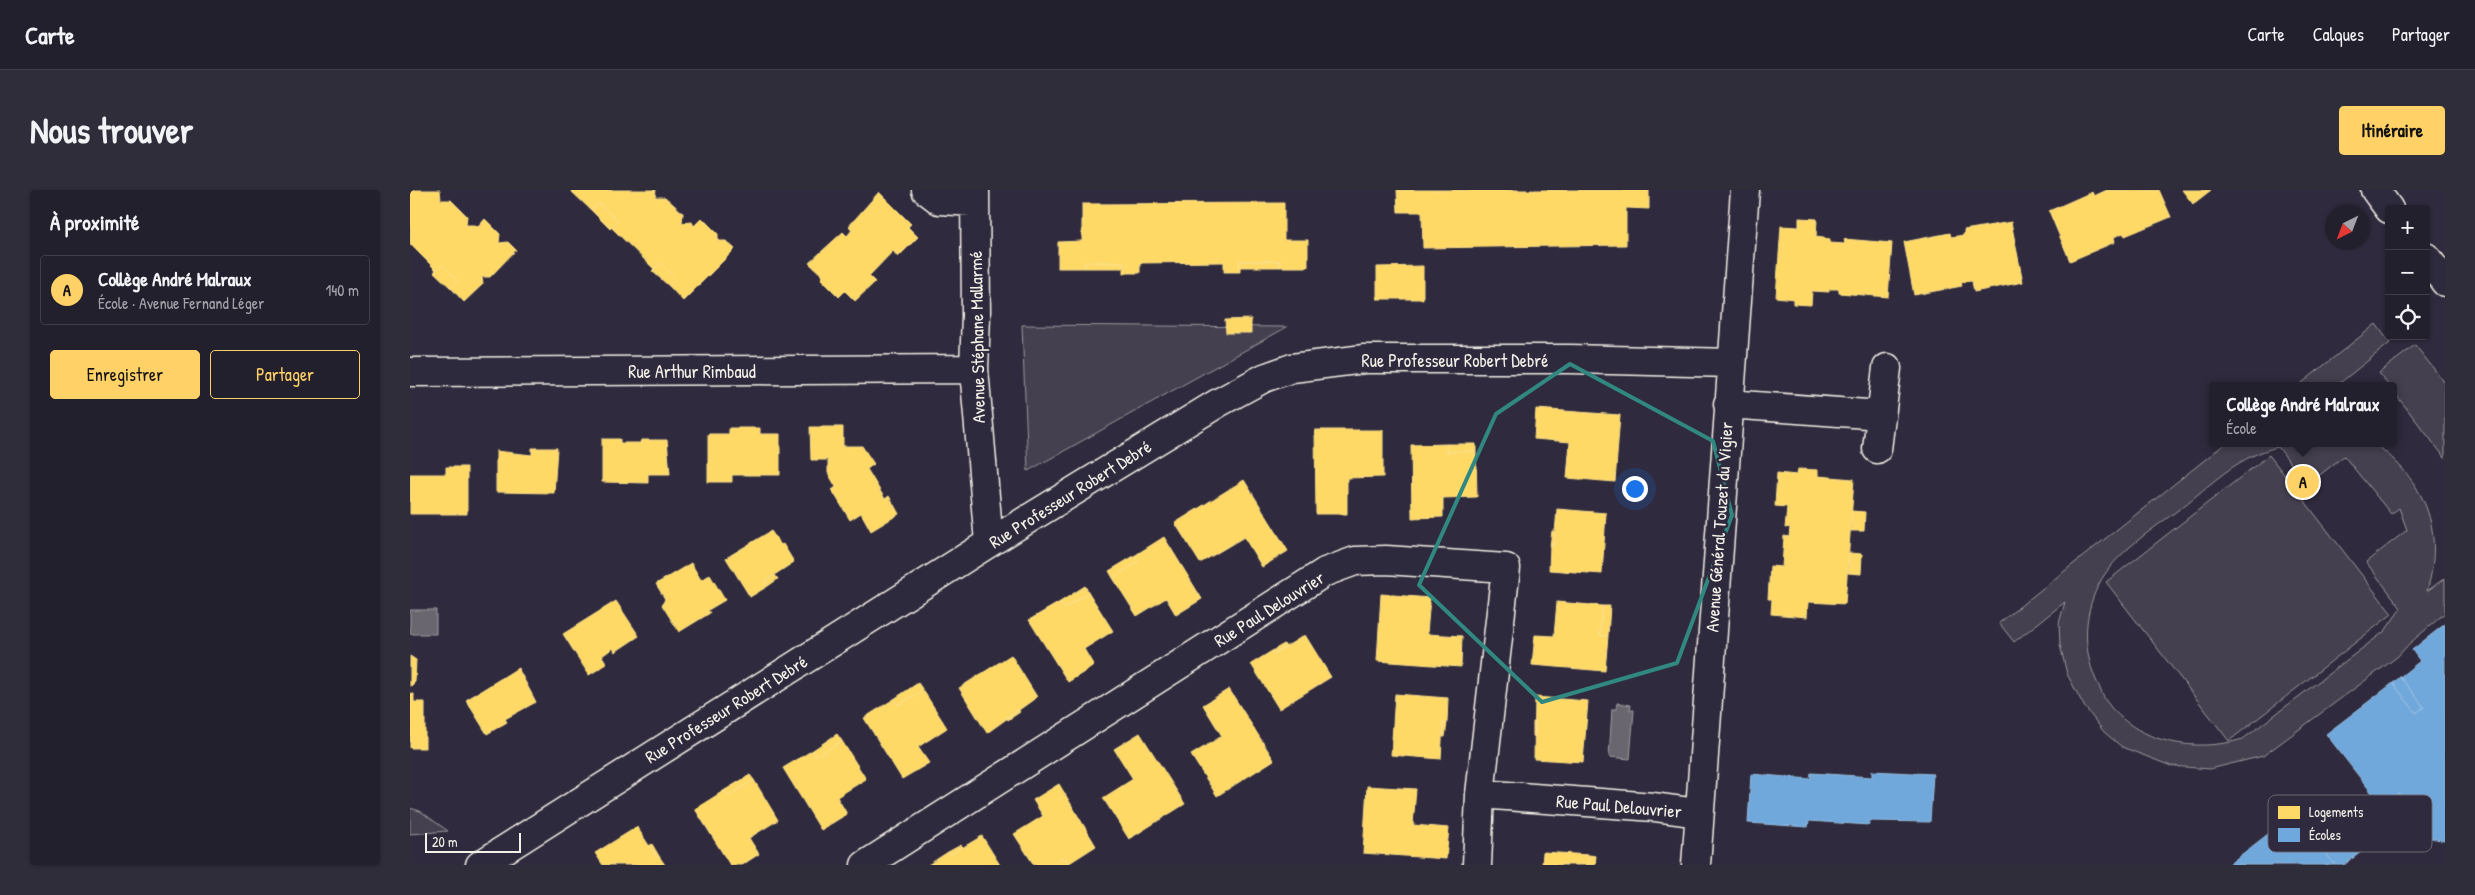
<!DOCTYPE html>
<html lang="fr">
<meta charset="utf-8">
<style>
body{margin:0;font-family:"Patrick Hand",sans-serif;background:#2f2d3a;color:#f1f3f6}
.controls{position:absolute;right:15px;top:15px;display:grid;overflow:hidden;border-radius:5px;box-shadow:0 1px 4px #0004}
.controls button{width:45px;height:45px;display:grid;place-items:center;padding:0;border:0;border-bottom:1px solid #403e4a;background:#23202e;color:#f1f3f6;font:25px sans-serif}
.compass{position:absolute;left:1915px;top:15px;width:45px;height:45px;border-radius:50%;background:#23202e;box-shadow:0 1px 4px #0004;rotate:222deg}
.scale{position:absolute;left:15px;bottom:12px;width:96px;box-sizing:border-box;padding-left:5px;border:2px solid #f4f1e8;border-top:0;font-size:14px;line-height:18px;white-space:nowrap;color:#f4f1e8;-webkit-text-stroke:4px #2f2a3d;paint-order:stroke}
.you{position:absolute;left:1224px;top:298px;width:18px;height:18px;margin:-12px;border:4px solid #fff;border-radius:50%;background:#1a73e8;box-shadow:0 0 0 8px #1a73e833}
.badge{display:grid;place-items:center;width:32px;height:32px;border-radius:50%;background:#ffd166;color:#111;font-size:16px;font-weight:700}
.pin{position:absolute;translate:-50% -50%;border:2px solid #fff;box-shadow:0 1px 5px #0006}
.popup{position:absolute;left:1799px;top:192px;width:188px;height:65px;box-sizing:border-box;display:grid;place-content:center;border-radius:5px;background:#23202e;filter:drop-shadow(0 1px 4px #0005);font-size:16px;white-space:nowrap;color:#a3a3aa}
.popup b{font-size:19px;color:#f1f3f6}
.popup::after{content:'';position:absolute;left:50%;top:100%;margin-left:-10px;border:10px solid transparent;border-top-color:#23202e}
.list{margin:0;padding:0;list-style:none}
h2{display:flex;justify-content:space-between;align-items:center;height:65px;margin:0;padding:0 20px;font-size:21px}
h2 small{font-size:16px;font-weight:400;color:#a3a3aa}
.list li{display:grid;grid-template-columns:32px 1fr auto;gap:15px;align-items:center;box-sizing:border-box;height:70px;margin:0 10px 10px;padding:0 10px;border:1px solid #403e4a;border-radius:5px}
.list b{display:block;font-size:19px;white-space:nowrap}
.list p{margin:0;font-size:16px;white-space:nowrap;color:#a3a3aa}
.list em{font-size:16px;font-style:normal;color:#a3a3aa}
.actions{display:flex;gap:10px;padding:15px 20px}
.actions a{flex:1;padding:11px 0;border:1px solid #ffd166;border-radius:5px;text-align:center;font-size:18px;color:#ffd166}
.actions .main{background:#ffd166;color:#111}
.icon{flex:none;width:28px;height:28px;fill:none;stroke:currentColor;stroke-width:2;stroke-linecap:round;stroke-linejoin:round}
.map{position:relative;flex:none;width:2035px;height:675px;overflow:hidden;border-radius:5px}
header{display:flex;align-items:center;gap:30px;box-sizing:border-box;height:70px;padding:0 25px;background:#23202e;border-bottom:1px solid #403e4a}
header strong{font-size:24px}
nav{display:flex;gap:28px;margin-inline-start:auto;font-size:18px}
.intro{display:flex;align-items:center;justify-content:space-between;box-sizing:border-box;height:120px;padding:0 30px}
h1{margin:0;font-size:35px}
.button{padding:12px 22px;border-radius:5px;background:#ffd166;color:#111;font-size:18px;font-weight:700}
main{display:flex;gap:30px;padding:0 30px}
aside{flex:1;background:#23202e;border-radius:5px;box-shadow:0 1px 4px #0004}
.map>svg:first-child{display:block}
.green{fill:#454050;stroke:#9c989c;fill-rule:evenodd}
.water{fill:#6a6670;stroke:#a19ea0}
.homes{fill:#ffd966;stroke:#fce08d}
.schools{fill:#6fa8dc;stroke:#97bee0}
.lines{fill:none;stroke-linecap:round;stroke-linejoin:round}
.minor-casing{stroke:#f4f1e8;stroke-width:31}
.minor{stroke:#2f2a3d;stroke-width:28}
.marked{fill:none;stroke:#318880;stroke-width:4;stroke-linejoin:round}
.labels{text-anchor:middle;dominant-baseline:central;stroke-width:5;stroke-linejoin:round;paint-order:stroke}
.street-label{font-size:18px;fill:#f4f1e8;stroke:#2f2a3d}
.key{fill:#2f2a3d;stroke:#6a6670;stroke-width:1}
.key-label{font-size:14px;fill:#f4f1e8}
</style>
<header>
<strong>Carte</strong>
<nav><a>Carte</a><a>Calques</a><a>Partager</a></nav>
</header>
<div class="intro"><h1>Nous trouver</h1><a class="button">Itinéraire</a></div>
<main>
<aside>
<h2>À proximité<small></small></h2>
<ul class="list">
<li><span class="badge">A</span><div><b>Collège André Malraux</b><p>École · Avenue Fernand Léger</p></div><em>140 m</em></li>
</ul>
<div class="actions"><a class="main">Enregistrer</a><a>Partager</a></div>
</aside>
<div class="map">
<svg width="2035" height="675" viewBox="0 0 2035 675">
<rect width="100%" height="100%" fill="#2f2a3d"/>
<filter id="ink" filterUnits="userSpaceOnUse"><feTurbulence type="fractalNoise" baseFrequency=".02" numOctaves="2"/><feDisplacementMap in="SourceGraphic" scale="10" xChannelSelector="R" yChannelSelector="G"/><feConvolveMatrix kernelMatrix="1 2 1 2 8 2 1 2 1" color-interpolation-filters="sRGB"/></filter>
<g filter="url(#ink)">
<path class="green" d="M1966 134 1980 153 1926 196H1888Z
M612 135 877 137 618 281Z
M2005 155 2035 193V268L1983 201V196H1979L1969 183Z
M1816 253H1964C2015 291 2035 339 2017 401L2035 388V423L1999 454 1987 467 1853 566 1800 579 1761 576 1712 557 1694 542 1674 516 1657 484 1650 455 1649 433 1655 412 1604 452 1589 433ZM1868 257 1897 295 1934 266 1981 324 1989 318 1997 340 1956 372 1991 418 1975 441 1833 549C1786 563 1727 554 1696 511 1692 505 1690 497 1686 490 1673 460 1673 426 1688 396 1704 362 1747 337 1776 314 1806 290 1829 266 1868 257Z
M1859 265 1982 424 1819 551 1696 392Z
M0 618 10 621 38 641 0 644Z"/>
<path class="water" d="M0 420H26V444H0Z
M1207 513 1221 515 1220 520H1224L1220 569 1199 567 1202 519H1206Z"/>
<path class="homes" d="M0 0H30L31 10H41L57 26 56 35H64L68 37 75 29 90 44 89 53 98 52 106 60 80 87H72L73 94 54 112 41 98 48 91 32 75 26 80 0 54Z
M160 0H246L245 7H255L273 23 272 33 282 32 284 36 292 28 308 44V51H316L325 59 273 111 259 96 266 89 250 73 244 79 202 38 208 31 189 13 181 20Z
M987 0H1239V19L1216 18V55L1013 58 1012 22H988Z
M1697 0H1749L1761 27 1715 46 1713 43 1704 47 1705 52 1660 71 1639 21 1682 2 1684 6Z
M1772 0H1801L1783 14Z
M469 2 501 34 498 37 508 47 488 67 483 61 459 86 465 92 445 111 435 101 429 107 411 89 413 86 399 73 433 42 437 46 442 40 439 36Z
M189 13 208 31 200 39 181 20Z
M874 13V50H898V77H870V71H830V82H814V72L730 73V83H714V72H675V78H648V52L672 51V14Z
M1389 28 1407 29 1406 47 1420 49V53L1435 54 1434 49 1482 53 1478 107 1429 103V99H1419V102L1402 101 1401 115 1383 114V109L1366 107 1371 36 1389 37Z
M1601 32 1613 92 1564 102 1562 91 1551 92 1552 96 1504 105 1494 52 1540 43 1541 47 1554 45V40Z
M830 71H870V77H829Z
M675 72H714L713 78H675Z
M250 73 266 89 259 96 242 81Z
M32 75 48 91 41 98 24 82Z
M1013 76V109H967V77Z
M841 129V143H816L815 130Z
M1126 219 1210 225 1205 292 1157 288 1160 252 1124 249Z
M400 237H433V256H452L464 274 457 279 475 309 479 306 489 324 461 341 451 323 440 330 422 300 426 297 418 283V270H401Z
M319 238H350V244H370V285H322V292H298V244H319Z
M905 240H973V287L937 288V324H906Z
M192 249H210V253H230L231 250H257L260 284H238V293L192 292Z
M1037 254H1066V261L1036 262Z
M1037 254 1036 262 1066 261 1067 307 1033 308V327L1002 328 1001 255Z
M122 258H147L144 303 86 302V261L122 265Z
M36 277H57V324H0V284H36Z
M1388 279 1408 280V286L1444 289 1435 414 1398 412 1397 427 1361 424 1362 409H1358L1360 376 1372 377 1374 346 1379 347 1380 337 1375 338 1377 317 1365 316 1367 283 1387 285Z
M834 290 878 361 852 377 834 347 790 373 765 333Z
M1147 319 1196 323 1192 384 1139 380 1140 356 1144 355Z
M1442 321 1455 322 1454 341H1441Z
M361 341 371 355 373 354 384 372 355 391 358 396 340 407 316 368Z
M1142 341H1145L1144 355 1140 356Z
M754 347 792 409 766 425 756 408 727 426 703 388 728 372 724 366Z
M1439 363 1452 364 1451 384 1438 383Z
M724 366 728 372 703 388 699 381Z
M281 373 291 390 300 385 315 410 298 420 300 423 269 442 252 415 255 409 246 394Z
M365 385 368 389 358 396 355 391Z
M675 396 679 403 654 418 650 412Z
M679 403 703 441 674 459 684 476 658 492 619 430 650 412 654 418Z
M971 404 1020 408 1017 444 1052 446 1051 477 967 471Z
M206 411 229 446 205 462 203 458 192 466 197 474 179 485 153 444Z
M1147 412 1192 416 1190 445 1198 446 1195 481 1122 475 1125 445 1144 446Z
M1192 416H1200L1198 446 1190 445Z
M895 445 921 487 869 519 841 474 862 461 864 464Z
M874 454 876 457 864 464 862 461Z
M601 465 627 507 577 543 549 498Z
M0 466 6 470 5 492 0 497Z
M108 478 126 512 95 529 97 532 77 544 56 510Z
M508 493 513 500 488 515 484 509Z
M819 499 864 570 807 606 781 565 812 546 793 515Z
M513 500 537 538 508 557 519 573 492 589 454 528 484 509 488 515Z
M0 503 4 504V512H15V558H0Z
M985 504 1038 508 1037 533H1033L1031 569 981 565Z
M1125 507 1178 511 1173 572 1124 569Z
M608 519 610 522 598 530 596 527Z
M1123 532H1126L1125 547 1123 546Z
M1033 533H1037L1035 547H1033Z
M730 543 775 614 719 649 693 608 723 589 704 559Z
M427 544 432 551 406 566 403 560Z
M432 551 456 589 427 607 437 624 411 640 373 578 403 560 406 566Z
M340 585 344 590 318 606 315 600Z
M344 590 368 630 339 648 349 664 332 675H320L285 619 315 600 318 606Z
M649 594 686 656 658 674 654 667 641 675H624L604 644 633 626 623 610Z
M957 596 1006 599 1003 635 1039 638 1036 669 953 663Z
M227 637 247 668 249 666 255 675H193L185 663Z
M572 646 590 675H518L538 662 540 665Z
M242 654 249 666 247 668 239 656Z
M551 655 553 657 540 665 538 662Z
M1133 662 1179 665 1178 675H1132Z
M1179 665 1186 666 1185 675H1178Z
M654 667 658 674 656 675H641Z"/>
<path class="schools" d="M2035 434V651L2008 645 1995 628 2003 622 1989 603 1972 616 1916 544 1983 493 2006 523 2014 517 1990 487 2010 471 2002 460Z
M1990 487 2014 517 2006 523 1983 493Z
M1462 581 1523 584 1520 632 1459 631V635L1399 631 1398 637 1338 633 1341 584 1400 589 1401 583 1462 587Z
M1989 603 2003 622 1934 675H1925L1914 661Z
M1884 624 1925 675H1818Z"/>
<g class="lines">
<g class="minor-casing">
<path id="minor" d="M516 0 529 10 565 12
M565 0 566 125 564 179 579 353
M1965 0 1979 19
M2016 67 2035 92
M0 182 564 179
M1318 214 1471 225
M1467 259 1477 178
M1070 604 1244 617 1288 623
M70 675 579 353 808 213 854 188 882 178 954 169H1160L1322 173
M455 675 915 382 945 371 976 370 1096 378 1070 604 1067 675
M1286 675 1335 0"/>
</g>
<use href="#minor" class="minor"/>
</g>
</g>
<path class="marked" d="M1160 174 1303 251 1322 325 1267 473 1132 512 1009 395 1086 224Z"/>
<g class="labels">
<g class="street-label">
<text transform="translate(567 147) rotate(-91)">Avenue Stéphane Mallarmé</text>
<text x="1045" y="170">Rue Professeur Robert Debré</text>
<text x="282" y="181">Rue Arthur Rimbaud</text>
<text transform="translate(660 304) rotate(-32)">Rue Professeur Robert Debré</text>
<text transform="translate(1309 337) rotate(-86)">Avenue Général Touzet du Vigier</text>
<text transform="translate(859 419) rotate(-32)">Rue Paul Delouvrier</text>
<text transform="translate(316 519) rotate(-32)">Rue Professeur Robert Debré</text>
<text transform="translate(1209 616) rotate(5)">Rue Paul Delouvrier</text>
</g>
</g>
<rect x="1858" y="605" width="164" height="57" rx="8" class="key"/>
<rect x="1868" y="616" width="22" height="13" fill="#ffd966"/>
<rect x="1868" y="638" width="22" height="14" fill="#6fa8dc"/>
<g class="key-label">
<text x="1899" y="627">Logements</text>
<text x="1899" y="650">Écoles</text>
</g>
</svg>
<div class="controls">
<button>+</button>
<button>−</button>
<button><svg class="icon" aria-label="locate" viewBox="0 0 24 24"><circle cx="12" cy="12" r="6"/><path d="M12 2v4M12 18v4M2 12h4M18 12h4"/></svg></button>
</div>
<svg class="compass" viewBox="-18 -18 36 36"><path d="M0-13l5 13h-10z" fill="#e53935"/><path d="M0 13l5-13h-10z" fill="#a3a3aa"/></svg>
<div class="scale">20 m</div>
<div class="you"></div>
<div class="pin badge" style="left:1893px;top:292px">A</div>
<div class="popup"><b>Collège André Malraux</b>École</div>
</div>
</main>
